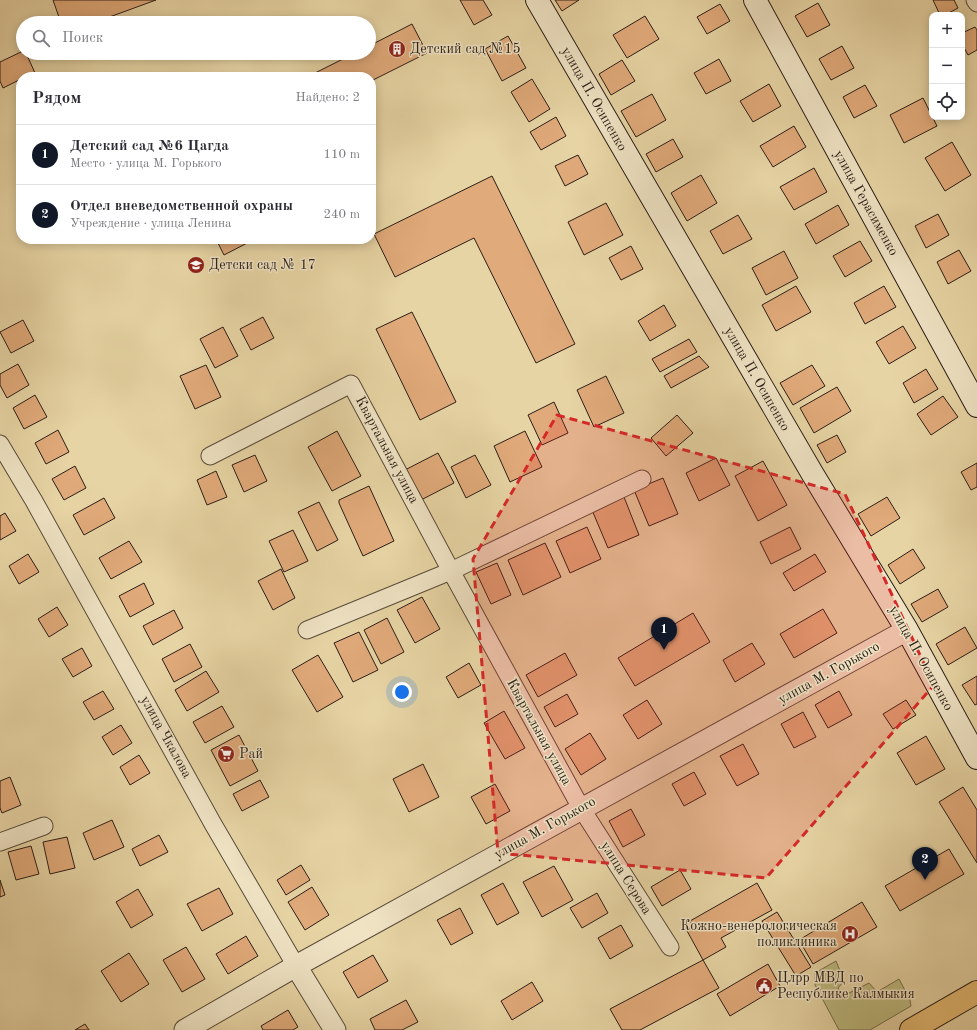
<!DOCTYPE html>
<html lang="ru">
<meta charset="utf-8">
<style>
body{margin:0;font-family:"Old Standard TT",serif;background:#f2f2f3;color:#2b2b33}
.controls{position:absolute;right:12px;top:12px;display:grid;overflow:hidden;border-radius:8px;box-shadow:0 2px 10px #0003}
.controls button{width:36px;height:36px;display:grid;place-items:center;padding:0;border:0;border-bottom:1px solid #e1e1e2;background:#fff;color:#2b2b33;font:20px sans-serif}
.you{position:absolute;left:402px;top:692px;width:14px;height:14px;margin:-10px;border:3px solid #fff;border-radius:50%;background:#1a73e8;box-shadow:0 0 0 6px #1a73e833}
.badge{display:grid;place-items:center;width:26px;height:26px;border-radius:50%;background:#111827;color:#fff;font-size:13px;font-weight:700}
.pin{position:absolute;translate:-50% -33px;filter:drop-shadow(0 1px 2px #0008)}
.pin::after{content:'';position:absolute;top:21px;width:14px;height:12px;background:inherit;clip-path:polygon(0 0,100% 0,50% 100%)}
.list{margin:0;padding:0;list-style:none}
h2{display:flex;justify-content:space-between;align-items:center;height:52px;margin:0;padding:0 16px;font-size:17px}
h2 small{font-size:13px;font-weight:400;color:#7c7c81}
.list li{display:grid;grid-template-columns:26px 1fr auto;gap:12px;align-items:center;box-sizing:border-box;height:60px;padding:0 16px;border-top:1px solid #e1e1e2}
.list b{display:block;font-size:15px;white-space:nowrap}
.list p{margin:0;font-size:13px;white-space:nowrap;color:#7c7c81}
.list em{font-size:13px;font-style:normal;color:#7c7c81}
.icon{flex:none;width:22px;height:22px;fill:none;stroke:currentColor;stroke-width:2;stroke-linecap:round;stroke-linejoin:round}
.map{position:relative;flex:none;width:977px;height:1030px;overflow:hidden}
.search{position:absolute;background:#fff;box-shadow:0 2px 10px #0003;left:16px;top:16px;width:360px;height:44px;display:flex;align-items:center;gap:10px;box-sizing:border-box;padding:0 14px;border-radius:22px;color:#7c7c81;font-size:15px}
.panel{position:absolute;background:#fff;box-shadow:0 2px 10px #0003;left:16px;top:72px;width:360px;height:172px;border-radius:16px}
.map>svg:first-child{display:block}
.green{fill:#bebb80;stroke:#746c4c}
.building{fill:#e1aa7a;stroke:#2a1e17}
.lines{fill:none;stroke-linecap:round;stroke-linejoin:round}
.minor-casing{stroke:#594c3a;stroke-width:19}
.tertiary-casing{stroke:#594c3a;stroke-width:23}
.secondary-casing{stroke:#2a1e17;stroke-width:24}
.primary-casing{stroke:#2a1e17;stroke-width:24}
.minor{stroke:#efe3c4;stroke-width:17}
.tertiary{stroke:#efe3c4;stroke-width:21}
.secondary{stroke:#efe3c4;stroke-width:22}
.primary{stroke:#e4ba72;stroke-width:22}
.marked{fill:#d62828;fill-opacity:0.2;stroke:#d62828;stroke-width:3;stroke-dasharray:8 5;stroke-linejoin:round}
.labels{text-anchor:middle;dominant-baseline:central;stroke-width:3;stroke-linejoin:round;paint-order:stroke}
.poi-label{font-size:14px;fill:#2a1e17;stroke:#efe3c4;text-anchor:start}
.street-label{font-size:14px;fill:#2a1e17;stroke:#efe3c4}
</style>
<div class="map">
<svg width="977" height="1030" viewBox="0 0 977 1030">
<rect width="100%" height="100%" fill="#e7d4a4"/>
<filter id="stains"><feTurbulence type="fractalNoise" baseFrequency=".005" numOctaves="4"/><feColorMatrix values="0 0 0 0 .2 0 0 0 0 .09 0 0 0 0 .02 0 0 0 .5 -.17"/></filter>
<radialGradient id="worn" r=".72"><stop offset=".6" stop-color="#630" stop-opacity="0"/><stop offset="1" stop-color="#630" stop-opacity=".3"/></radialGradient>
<path class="green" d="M836 961 844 981 838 988 843 996 869 983 877 992 899 979 910 1000 911 1006 870 1030H839L815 985V973Z"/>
<path class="building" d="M53 0H156L93 23H61Z
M460 0H483L492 15 474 25Z
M555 0H579L562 11Z
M933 0H954L958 8 945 15H940Z
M818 3 830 25 807 37 795 16Z
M720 4 730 21 707 34 697 17Z
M645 16 659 39 627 58 613 35Z
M412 24 427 53 371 81V77H307L355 53H369V46Z
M975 27 977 30V50L968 55 962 44V33Z
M508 36 526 68 502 81 485 49Z
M842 46 854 68 831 80 819 59Z
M23 51V53H26L35 73 26 77H21V79L3 88 0 81V62Z
M719 59 731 81 706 94 694 73Z
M622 60 635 81 611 95 599 74Z
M532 79 550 109 529 122 511 92Z
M769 84 781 106 753 122 740 101Z
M865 85 877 106 854 118 843 97Z
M652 94 666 120 636 137 621 111Z
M923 98 937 126 904 143 890 115Z
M556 117 566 136 541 150 530 132Z
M794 126 806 147 773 167 760 146Z
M673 139 683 157 656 172 646 154Z
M952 142 971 175 945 191 925 158Z
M578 155 588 174 565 186 555 166Z
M814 168 827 192 794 210 780 187Z
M701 175 717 203 687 221 671 193Z
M492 176 575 344 536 363 474 238 395 277 374 234Z
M606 203 623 235 584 255 568 222Z
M838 205 849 225 816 244 805 224Z
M938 214 949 235 926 248 915 226Z
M738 215 752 239 723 254 710 231Z
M216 239H255L224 255Z
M860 241 872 261 845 277 833 256Z
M631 246 643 269 621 280 609 258Z
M959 250 971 271 948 284 937 262Z
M784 251 798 278 766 295 752 268Z
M796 286 811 312 776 331 762 305Z
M884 286 896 307 865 324 854 303Z
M664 305 676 326 650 341 638 321Z
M412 312 456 402 420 420 376 329Z
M263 317 274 338 251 350 240 329Z
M23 320 34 341 11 353 0 332Z
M903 326 916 348 889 364 876 342Z
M223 327 238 356 215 368 200 339Z
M689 339 697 352 660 372 652 359Z
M699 356 709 367 671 388 664 376Z
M18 364 29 385 7 398 0 385V374Z
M206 365 221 397 195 409 180 376Z
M812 365 825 386 793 405 780 383Z
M926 369 938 389 914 403 903 383Z
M606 376 624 413 594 427 577 390Z
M837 387 851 411 814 433 800 408Z
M35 395 47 417 24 429 13 408Z
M943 396 958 417 931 435 917 414Z
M554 402 568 433 542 445 528 415Z
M677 415 693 433 666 456 651 438Z
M58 430 69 452 46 464 35 443Z
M337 431 361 476 332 491 308 447Z
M525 431 542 467 510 482 494 446Z
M837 435 846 452 827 463 817 445Z
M438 453 454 483 419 501 403 471Z
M255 455 267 481 244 492 232 465Z
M475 455 491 485 466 498 451 467Z
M716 458 730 485 699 501 686 473Z
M763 461 787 505 758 521 735 476Z
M977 463V487L971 490 961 472Z
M75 466 86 488 64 500 52 479Z
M216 471 227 497 207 505 197 480Z
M663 478 678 514 649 526 634 490Z
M369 486 394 541 363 556 339 503V500Z
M624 497 639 535 608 548 592 510Z
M887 497 900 518 871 536 858 514Z
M104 498 115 518 84 535 73 515Z
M319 502 338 540 317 551 298 512Z
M5 513 16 531 0 540V516Z
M587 527 601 559 570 573 556 541Z
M790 527 801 549 771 564 760 542Z
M293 530 308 561 284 572 269 541Z
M129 541 142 562 111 579 99 558Z
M545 543 561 577 523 595 508 560Z
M913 549 925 568 900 584 888 565Z
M28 554 39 572 19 584 9 566Z
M815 554 826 572 794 591 783 573Z
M497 563 511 595 491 604 476 572Z
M281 569 295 598 273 610 258 581Z
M144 583 154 604 130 617 119 596Z
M938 589 948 607 922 622 911 604Z
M422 597 440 629 415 643 397 610Z
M57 607 68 625 49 637 38 619Z
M823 609 837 633 794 658 780 634Z
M174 610 183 628 153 645 143 626Z
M693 613 710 642 635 686 618 658Z
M387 618 404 652 381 664 364 630Z
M965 627 977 648 948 665 936 644Z
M359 632 378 670 353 682 334 643Z
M752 643 765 664 735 682 723 660Z
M190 644 202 667 174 682 162 659Z
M82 648 92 666 73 677 62 659Z
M565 653 577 675 538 697 526 675Z
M318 655 343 697 317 712 292 670Z
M469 663 481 685 458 698 446 677Z
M206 671 219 692 187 711 175 690Z
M977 676V704L975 705 962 685Z
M103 691 114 709 94 720 83 702Z
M839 691 852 715 828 728 815 705Z
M567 694 578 714 555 727 544 707Z
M647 700 662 724 638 739 623 715Z
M906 700 916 715 893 729 883 714Z
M222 706 234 727 205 743 193 722Z
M504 711 525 748 505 759 484 723Z
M803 712 816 737 794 748 781 724Z
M121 725 132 743 113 755 102 737Z
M590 733 606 759 581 775 565 749Z
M239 735 258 771 230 786 211 750Z
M926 736 945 769 916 785 897 753Z
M743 744 759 774 737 786 720 756Z
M139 755 150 773 130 785 120 767Z
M423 764 439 797 409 812 393 779Z
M694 772 706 794 684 806 672 784Z
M10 777 21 805 2 813 0 808V781Z
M260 780 269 797 242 811 233 794Z
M495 784 510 811 486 824 471 797Z
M963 787 977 810V863L939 802Z
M631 809 645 835 623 847 609 821Z
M112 820 124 847 94 860 83 833Z
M159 835 168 852 140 866 132 849Z
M67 837 75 868 50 874 43 842Z
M31 846 39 874 16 880 8 852Z
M949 849 964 874 900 911 885 886Z
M301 865 310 880 286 895 277 880Z
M554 866 573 900 542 917 523 882Z
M680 870 691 889 662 906 651 887Z
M0 880 5 895 0 897Z
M503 883 519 913 497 925 481 895Z
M757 883 772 910 721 938 726 947 703 960 686 929 692 925 690 921Z
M312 887 329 915 305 930 288 902Z
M219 888 233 914 202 931 187 904Z
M138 889 153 915 131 928 116 902Z
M597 893 608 913 582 928 570 908Z
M862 902 877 927 813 964 799 940Z
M460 908 473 933 451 945 437 920Z
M777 912 811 967 796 976 762 921Z
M621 925 633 946 610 959 598 938Z
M246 936 258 956 228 974 216 954Z
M186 947 205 979 182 992 163 960Z
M129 953 149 984 121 1002 101 971Z
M373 955 388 981 358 998 343 972Z
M703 960 719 988 640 1030H622L610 1009Z
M768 964 780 986 730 1016 717 994Z
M532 982 543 1001 512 1020 501 1001Z
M406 1000 418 1022 402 1030H375L370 1019Z
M288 1010 298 1027 293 1030H263L261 1026Z
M85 1024 89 1030H75Z"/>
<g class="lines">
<g class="minor-casing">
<path id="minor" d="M975 0 977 3
M0 444 34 501 213 824 296 966
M210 456 351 384 451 571 581 808 670 947
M307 630 451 571 642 479
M0 842 44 826"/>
</g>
<g class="tertiary-casing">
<path id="tertiary" d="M296 966 335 1030
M185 1030 296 966 907 630"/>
</g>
<g class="secondary-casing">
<path id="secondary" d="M537 0 812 473 907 630 977 758
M755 0 977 406"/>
</g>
<g class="primary-casing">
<path id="primary" d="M911 1030 977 992"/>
</g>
<use href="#minor" class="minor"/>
<use href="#tertiary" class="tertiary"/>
<use href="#secondary" class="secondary"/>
<use href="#primary" class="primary"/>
</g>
<path class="marked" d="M557 415 845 494 934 685 766 878 498 853 473 559Z"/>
<defs>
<g id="building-disc" transform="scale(0.9)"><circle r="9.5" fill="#8f2418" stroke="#efe3c4"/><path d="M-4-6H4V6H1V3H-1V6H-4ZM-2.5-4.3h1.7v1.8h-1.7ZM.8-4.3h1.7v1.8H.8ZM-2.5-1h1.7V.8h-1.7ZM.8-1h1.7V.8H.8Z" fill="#fff"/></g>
<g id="school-disc" transform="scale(0.9)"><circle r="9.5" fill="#8f2418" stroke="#efe3c4"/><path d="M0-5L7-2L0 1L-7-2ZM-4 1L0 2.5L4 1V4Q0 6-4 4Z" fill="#fff"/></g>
<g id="supermarket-disc" transform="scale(0.9)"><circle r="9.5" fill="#8f2418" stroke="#efe3c4"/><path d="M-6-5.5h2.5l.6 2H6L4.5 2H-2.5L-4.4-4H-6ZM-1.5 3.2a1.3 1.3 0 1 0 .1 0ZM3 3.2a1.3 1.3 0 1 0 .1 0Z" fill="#fff"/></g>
<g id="hospital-disc" transform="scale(0.9)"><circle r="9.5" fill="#8f2418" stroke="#efe3c4"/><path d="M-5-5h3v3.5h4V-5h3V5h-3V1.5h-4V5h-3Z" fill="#fff"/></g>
<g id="civic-disc" transform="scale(0.9)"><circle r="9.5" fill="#8f2418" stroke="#efe3c4"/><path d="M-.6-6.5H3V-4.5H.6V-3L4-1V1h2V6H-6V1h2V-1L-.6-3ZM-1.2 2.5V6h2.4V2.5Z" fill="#fff"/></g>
</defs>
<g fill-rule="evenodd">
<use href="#building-disc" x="397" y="49"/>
<use href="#school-disc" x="196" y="265"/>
<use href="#supermarket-disc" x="226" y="754"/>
<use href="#hospital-disc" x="850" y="934"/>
<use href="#civic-disc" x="764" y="986"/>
</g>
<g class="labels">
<g class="poi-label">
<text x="410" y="49">Детский сад №15</text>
<text x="209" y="265">Детски сад № 17</text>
<text x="239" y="754">Рай</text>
<text x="837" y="926" text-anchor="end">Кожно-венерологическая<tspan x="837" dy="16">поликлиника</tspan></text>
<text x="777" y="978">Цлрр МВД по<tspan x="777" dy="16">Республике Калмыкия</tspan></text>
</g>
<g class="street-label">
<text transform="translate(594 99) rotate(60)">улица П. Осипенко</text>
<text transform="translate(866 203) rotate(61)">улица Герасименко</text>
<text transform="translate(757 379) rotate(60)">улица П. Осипенко</text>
<text transform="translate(387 450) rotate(62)">Квартальная улица</text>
<text transform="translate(921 658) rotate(61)">улица П. Осипенко</text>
<text transform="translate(829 673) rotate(-29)">улица М. Горького</text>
<text transform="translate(539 732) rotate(61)">Квартальная улица</text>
<text transform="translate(166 737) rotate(61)">улица Чкалова</text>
<text transform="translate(545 828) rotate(-29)">улица М. Горького</text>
<text transform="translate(626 878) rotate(58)">улица Серова</text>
</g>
</g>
<rect width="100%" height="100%" filter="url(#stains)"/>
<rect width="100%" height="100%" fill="url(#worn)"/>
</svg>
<div class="controls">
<button>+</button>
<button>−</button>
<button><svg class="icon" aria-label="locate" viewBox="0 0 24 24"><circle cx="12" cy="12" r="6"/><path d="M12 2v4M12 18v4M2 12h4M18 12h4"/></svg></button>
</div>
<div class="you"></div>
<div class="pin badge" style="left:664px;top:650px">1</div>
<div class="pin badge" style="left:925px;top:880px">2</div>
<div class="search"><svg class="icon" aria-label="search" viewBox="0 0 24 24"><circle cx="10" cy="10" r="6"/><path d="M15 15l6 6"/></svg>Поиск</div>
<section class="panel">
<h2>Рядом<small>Найдено: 2</small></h2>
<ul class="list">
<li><span class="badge">1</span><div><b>Детский сад №6 Цагда</b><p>Место · улица М. Горького</p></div><em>110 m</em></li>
<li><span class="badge">2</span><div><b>Отдел вневедомственной охраны</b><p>Учреждение · улица Ленина</p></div><em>240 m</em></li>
</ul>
</section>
</div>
